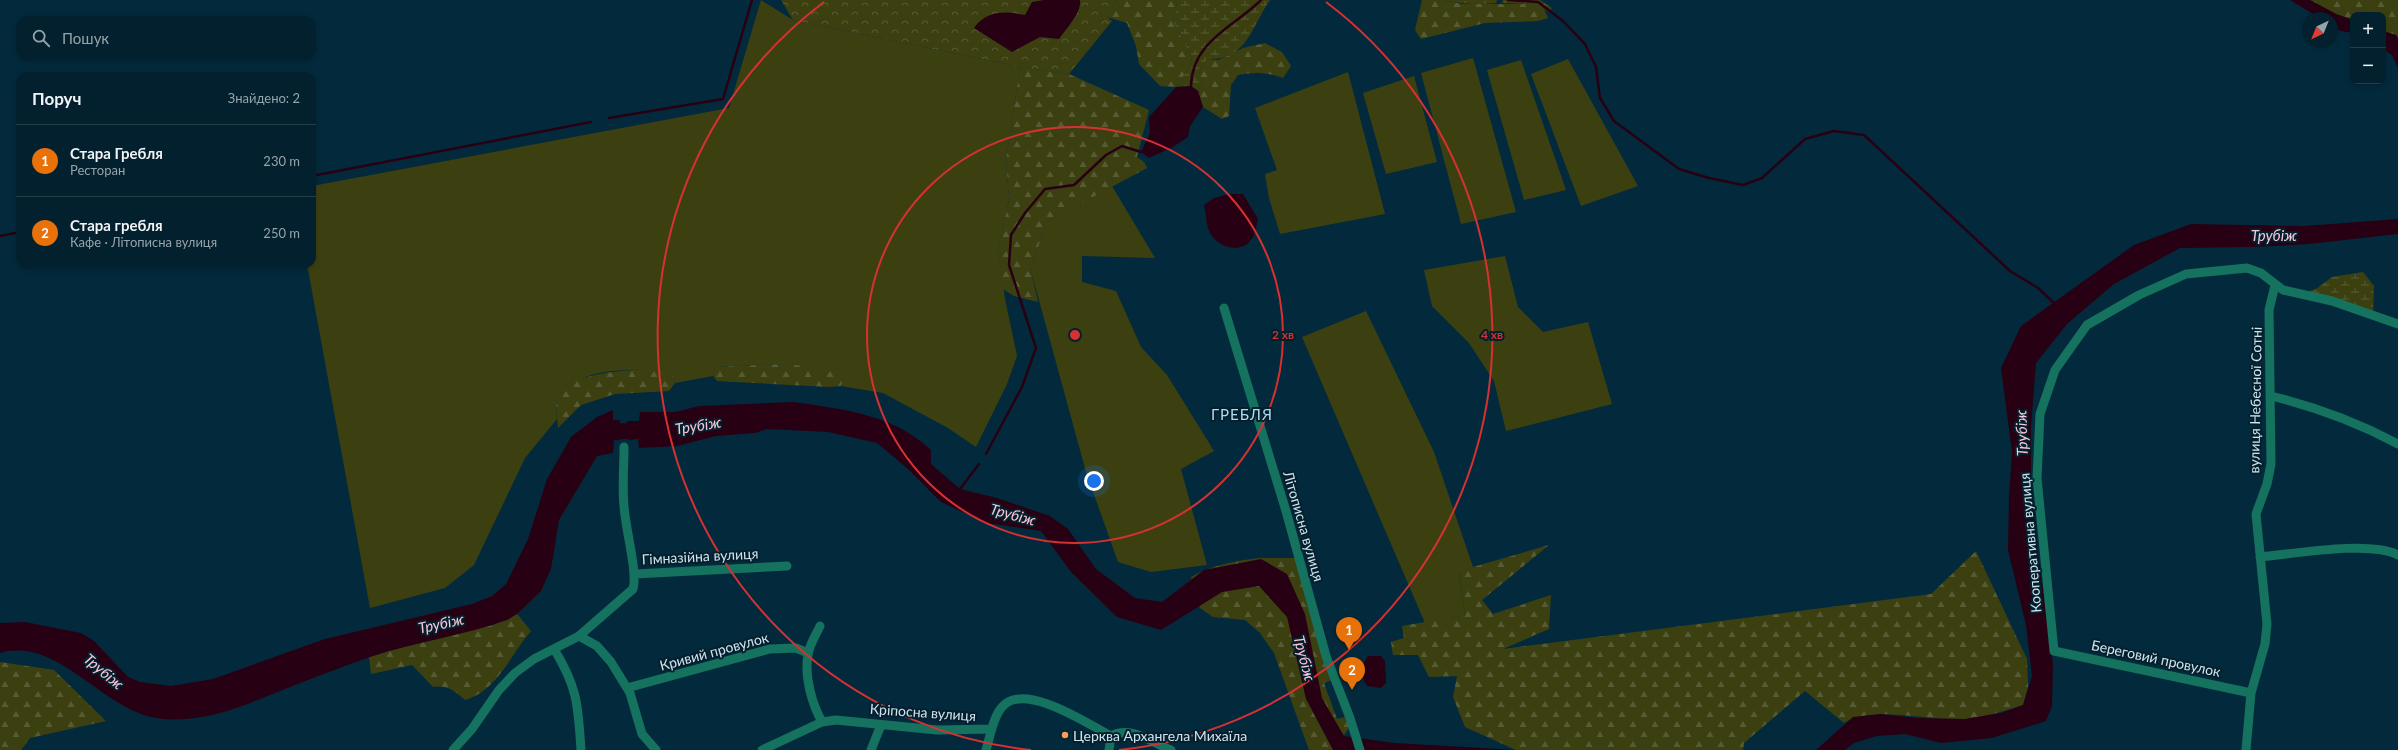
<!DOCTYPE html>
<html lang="uk">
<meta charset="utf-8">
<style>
body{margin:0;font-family:Lato,sans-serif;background:#0c2835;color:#f1f3f6}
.controls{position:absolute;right:12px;top:12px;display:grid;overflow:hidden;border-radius:8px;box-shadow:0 2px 6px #0003}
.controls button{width:36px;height:36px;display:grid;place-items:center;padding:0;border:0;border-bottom:1px solid #233e49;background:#02202d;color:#f1f3f6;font:20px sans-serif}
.compass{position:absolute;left:2302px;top:12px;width:36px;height:36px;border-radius:50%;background:#02202d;box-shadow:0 2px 6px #0003;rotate:223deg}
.you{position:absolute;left:1094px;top:481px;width:14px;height:14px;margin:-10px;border:3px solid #fff;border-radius:50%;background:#1a73e8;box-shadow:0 0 0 6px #1a73e833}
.badge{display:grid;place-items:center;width:26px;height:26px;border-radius:50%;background:#db2777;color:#fff;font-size:13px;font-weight:700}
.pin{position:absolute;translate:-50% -33px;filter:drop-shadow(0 1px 2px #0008)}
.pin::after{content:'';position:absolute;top:21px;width:14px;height:12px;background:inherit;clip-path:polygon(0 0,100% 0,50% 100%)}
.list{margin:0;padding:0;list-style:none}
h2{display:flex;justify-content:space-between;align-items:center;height:52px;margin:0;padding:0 16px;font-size:17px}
h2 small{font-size:13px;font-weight:400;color:#96a3aa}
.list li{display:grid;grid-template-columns:26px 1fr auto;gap:12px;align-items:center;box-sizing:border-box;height:72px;padding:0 16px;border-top:1px solid #233e49}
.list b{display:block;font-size:15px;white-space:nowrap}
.list p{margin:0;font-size:13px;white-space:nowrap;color:#96a3aa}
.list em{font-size:13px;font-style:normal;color:#96a3aa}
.icon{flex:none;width:22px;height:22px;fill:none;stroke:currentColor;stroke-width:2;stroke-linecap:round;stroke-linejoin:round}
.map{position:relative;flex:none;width:2398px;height:750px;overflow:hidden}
.search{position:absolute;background:#02202d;box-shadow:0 2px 6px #0003;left:16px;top:16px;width:300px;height:44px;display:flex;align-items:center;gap:10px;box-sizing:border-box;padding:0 14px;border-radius:12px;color:#96a3aa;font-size:15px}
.panel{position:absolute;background:#02202d;box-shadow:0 2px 6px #0003;left:16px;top:72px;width:300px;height:196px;border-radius:12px}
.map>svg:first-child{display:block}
.green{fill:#3c4011}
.forest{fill:url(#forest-firs)}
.wetland{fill:url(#wetland-marsh)}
.park{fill:url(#park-crowns)}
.water{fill:#280013}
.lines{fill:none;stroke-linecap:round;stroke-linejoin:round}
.stream{stroke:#280013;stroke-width:2.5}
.river{stroke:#280013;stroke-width:16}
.minor{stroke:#15725e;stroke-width:9}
.ring{fill:none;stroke:#d63132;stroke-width:2}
.poi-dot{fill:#fe9c58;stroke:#04202d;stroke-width:1.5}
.labels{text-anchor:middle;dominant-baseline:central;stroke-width:4;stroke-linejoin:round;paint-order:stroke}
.street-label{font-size:14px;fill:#d0e4f0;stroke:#04202d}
.poi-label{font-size:14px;fill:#d0e4f0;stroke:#04202d;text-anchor:start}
.water-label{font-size:15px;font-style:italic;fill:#fbc5da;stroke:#04202d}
.neighbourhood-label{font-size:15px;letter-spacing:1px;fill:#b2dbf2;stroke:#04202d}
.centre{fill:#d63132;stroke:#04202d;stroke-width:2}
.ring-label{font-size:12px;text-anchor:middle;font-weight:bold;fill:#d63132;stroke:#04202d;stroke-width:4;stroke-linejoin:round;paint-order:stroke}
</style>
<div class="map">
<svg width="2398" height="750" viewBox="0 0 2398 750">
<defs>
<pattern id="forest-firs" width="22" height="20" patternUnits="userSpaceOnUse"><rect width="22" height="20" fill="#3c4011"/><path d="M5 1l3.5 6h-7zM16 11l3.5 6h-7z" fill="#575b34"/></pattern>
<pattern id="wetland-marsh" width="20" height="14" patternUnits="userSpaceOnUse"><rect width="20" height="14" fill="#3c4011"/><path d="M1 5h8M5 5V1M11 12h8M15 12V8" fill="none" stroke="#575b34"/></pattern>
<pattern id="park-crowns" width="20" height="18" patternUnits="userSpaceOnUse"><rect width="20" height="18" fill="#3c4011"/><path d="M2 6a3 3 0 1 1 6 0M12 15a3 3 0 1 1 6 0" fill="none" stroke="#575b34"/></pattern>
</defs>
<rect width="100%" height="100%" fill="#032a3c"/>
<path class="green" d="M761 0 793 20 1020 67 1006 160 1009 200 998 248 1005 299 1017 356 1007 384 976 447 948 428 883 393 841 386 844 375 783 364 715 367 713 376 675 383 673 373C652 368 606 368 586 377 576 382 565 393 556 400L557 419 525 458 474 565 445 588 370 608 307 264H312V186L729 108Z
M1473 58 1516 212 1461 224 1421 73Z
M1568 59 1638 186 1581 206 1531 74Z
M1521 60 1566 190 1524 200 1487 70Z
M1348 72 1385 214 1280 234 1269 198 1265 174 1277 170 1255 108Z
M1414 76 1437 162 1386 174 1363 93Z
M1112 186 1155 258 1082 256V282L1116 291 1141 347 1167 375 1214 451 1181 469 1207 565 1151 572 1118 562 1086 472 1031 271 1046 222Z
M1505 256 1518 307 1543 332 1588 322 1612 404 1506 431 1494 381 1469 343 1432 306 1424 270Z
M1366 311 1434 452 1473 567 1459 572 1465 615 1425 623 1302 337Z"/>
<path class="forest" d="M1117 0H1177L1174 23 1192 58 1189 68 1176 87 1160 86 1139 64 1136 46 1127 23 1107 17Z
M1422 0H1444L1462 4H1536L1544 9 1548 18 1538 21 1485 23 1421 39 1415 30Z
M2310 0H2398V38L2396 35 2383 31V15H2353V20L2336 14Z
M1265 43 1282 52 1291 66 1283 78C1267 72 1254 72 1238 75L1231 85 1229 116 1222 119 1203 107 1198 91 1203 81 1199 72 1207 59 1218 60 1243 48Z
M1020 67 1069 74 1149 110 1137 157 1144 162 1147 168 1046 222 1031 271 1038 302 1014 296 1003 289 998 248 1009 200 1006 160Z
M783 364 828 368 845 375 841 386 829 387 717 381 713 376 715 367Z
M655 369 673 373 675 383 669 391 615 394 581 405 558 428 556 400C559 396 562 391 566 388 585 371 630 370 655 369Z
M1549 545 1482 600 1493 614 1551 595 1549 629 1503 649 1931 594 1976 551 2027 659 2028 687 2023 705C2004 711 1985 717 1966 719 1931 722 1872 704 1844 723L1805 691 1744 743 1743 750H1516L1465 727 1453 697 1457 676 1429 677 1418 655H1393L1391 642 1404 638 1402 626 1465 615 1459 571Z
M1259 558H1297L1332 680 1324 683 1337 719 1345 717 1349 728 1333 750H1309L1274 653 1260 633 1245 620 1213 617 1200 608 1191 577C1213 565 1234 561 1259 558Z
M517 614 531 631C510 655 498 690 465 700 454 690 447 685 433 687L412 665 371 674 369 657 403 646 493 625Z
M0 662 54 670 106 721 30 738 21 750H0Z"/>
<path class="wetland" d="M1177 0H1270C1251 27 1247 61 1207 59L1199 72 1203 81 1198 91 1191 86 1176 87 1189 68 1192 58 1174 23Z
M1444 0H1497L1496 3C1478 5 1462 4 1444 0Z
M1503 0H1540L1552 8 1549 12 1535 4 1502 3Z
M2363 272 2374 286 2373 315 2296 295 2316 289 2332 277Z"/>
<path class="park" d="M781 0H1117L1107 17 1112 21 1069 74 1020 67 793 20Z"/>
<path class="water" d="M1044 0H1080C1082 12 1066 29 1059 39L1040 37 1012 52 974 28C987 10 1006 11 1025 15L1032 2Z
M2290 0H2310L2336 14 2353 20V33L2341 31 2332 26V18H2320Z
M2383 31 2396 35 2398 38V68L2392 55 2383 49Z
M1191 86 1198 91 1203 107 1190 126 1188 137 1173 147 1149 158 1141 152 1150 133 1149 117 1176 87Z
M1230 194H1243L1258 219C1256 227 1256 236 1249 242 1238 254 1217 246 1210 233 1206 225 1206 213 1204 205L1214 198Z
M2398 219V234L2309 244 2253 247 2180 248 2114 284 2067 324 2036 363 2031 427V478L2036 539 2053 664 2052 706 2046 721 1992 738 1941 743 1905 734 1877 736 1854 743 1845 750H1816L1853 717 1881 714 1917 718 1965 719 2001 713 2023 705 2032 676 2026 625 2008 550 2009 498 2012 452 2001 368 2021 326 2134 245 2191 224 2304 226Z
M793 402C842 409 893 414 931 450V464L960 489 997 498 1050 516 1068 529 1096 569 1135 598 1162 602 1204 570 1261 559 1287 574 1305 614 1322 698 1344 736 1395 743 1516 750H1333L1306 699 1287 617 1259 586 1222 592 1161 630 1117 617 1071 572 1041 531 987 523 941 502 908 469 877 443 828 432 767 429 755 433 716 436 677 446 639 448 638 439 628 440 627 421H639L640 412H675L699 406Z
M613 410V420H620V440H614L613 453 597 456 559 520 551 569 541 591 517 614 507 620C462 636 414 642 370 657 341 667 313 678 285 689 246 705 206 723 163 719 103 714 61 636 0 653V623L25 622 81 633 94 641 128 677 140 682 171 686 213 679 325 639 472 604 492 596 506 584 528 539 547 479 571 437 597 417Z
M1368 656H1381L1385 661 1386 683 1381 688 1367 686C1360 676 1361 666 1368 656Z"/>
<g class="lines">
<path class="stream" d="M1508 0 1538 2 1563 21 1585 44 1596 67 1600 98 1614 121 1679 169 1709 178 1743 185 1762 178 1805 139 1834 131 1864 135 2010 271 2038 288 2056 305
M1191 86C1192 41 1234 27 1261 0
M609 118 723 99 752 0
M312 176 591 122
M0 236 20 232
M986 454 1022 387 1036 348 1009 265 1011 235 1025 213 1045 189 1074 185 1106 155 1122 146 1141 152
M960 489 979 464"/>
<path class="river" d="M598 434 604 432 649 430"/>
<path class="minor" d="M1224 308 1286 511 1326 656 1350 718 1360 750
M2271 396C2316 407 2357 422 2398 444
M2260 557C2293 554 2370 540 2398 555
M635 574 787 566
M820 626C816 635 809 645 808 655 804 676 812 704 822 722
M579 636 597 646 611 662 630 693 642 734 656 750
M554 649C578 688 578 706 581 750
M627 688 770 649 796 648 808 653
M2251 693 2054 651 2037 478 2040 414 2055 370 2087 325 2139 295 2186 274 2247 268 2261 273 2283 290 2332 301 2398 324
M453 750 472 729 499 690 515 673 534 659 579 636 633 589C638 573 625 527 624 506 622 487 624 466 624 447
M762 750 822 722 836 720 937 730 992 729
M871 750 881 725
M986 750C990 737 993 717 1002 707 1024 681 1088 724 1111 736
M1109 750 1111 736C1131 725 1152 743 1171 750
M2246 750 2251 693 2265 644 2267 624 2256 514 2267 484 2271 464 2269 310 2275 285"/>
</g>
<g class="ring">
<circle cx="1075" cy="335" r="208"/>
<path d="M1031 750A417 417 0 0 1 824 2M1326 2A417 417 0 0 1 1119 750"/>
</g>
<circle class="poi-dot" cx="1065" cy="735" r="4"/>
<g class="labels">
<g class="street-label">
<text transform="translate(2255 400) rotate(-89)">вулиця Небесної Сотні</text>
<text transform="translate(1304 526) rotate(74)">Літописна вулиця</text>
<text transform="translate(2030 543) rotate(-95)">Кооперативна вулиця</text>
<text transform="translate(700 556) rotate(-3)">Гімназійна вулиця</text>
<text transform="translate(714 651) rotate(-15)">Кривий провулок</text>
<text transform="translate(2156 658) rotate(12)">Береговий провулок</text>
<text transform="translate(923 712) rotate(4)">Кріпосна вулиця</text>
</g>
<g class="poi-label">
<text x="1073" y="735">Церква Архангела Михаїла</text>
</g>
<g class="water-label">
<text x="2274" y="235">Трубіж</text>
<text transform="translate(698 425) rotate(-9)">Трубіж</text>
<text transform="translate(2021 433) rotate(-92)">Трубіж</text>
<text transform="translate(1013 514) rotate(15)">Трубіж</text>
<text transform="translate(441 623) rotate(-12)">Трубіж</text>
<text transform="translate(1305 658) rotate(75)">Трубіж</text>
<text transform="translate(104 671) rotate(40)">Трубіж</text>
</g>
<g class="neighbourhood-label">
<text x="1242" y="414">ГРЕБЛЯ</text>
</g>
</g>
<circle cx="1075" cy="335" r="6" class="centre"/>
<g class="ring-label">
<text x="1283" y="339">2 хв</text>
<text x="1492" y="339">4 хв</text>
</g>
</svg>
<div class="controls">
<button>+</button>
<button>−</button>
</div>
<svg class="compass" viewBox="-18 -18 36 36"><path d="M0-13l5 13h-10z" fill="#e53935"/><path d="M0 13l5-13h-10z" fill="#96a3aa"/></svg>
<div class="you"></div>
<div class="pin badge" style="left:1349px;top:650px;background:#e8710a">1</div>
<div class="pin badge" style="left:1352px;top:690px;background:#e8710a">2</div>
<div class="search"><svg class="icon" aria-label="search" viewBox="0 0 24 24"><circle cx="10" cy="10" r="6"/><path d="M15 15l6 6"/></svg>Пошук</div>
<section class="panel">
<h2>Поруч<small>Знайдено: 2</small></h2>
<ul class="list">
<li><span class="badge" style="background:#e8710a">1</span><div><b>Стара Гребля</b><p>Ресторан</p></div><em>230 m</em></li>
<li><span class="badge" style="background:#e8710a">2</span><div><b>Стара гребля</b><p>Кафе · Літописна вулиця</p></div><em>250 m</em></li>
</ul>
</section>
</div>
